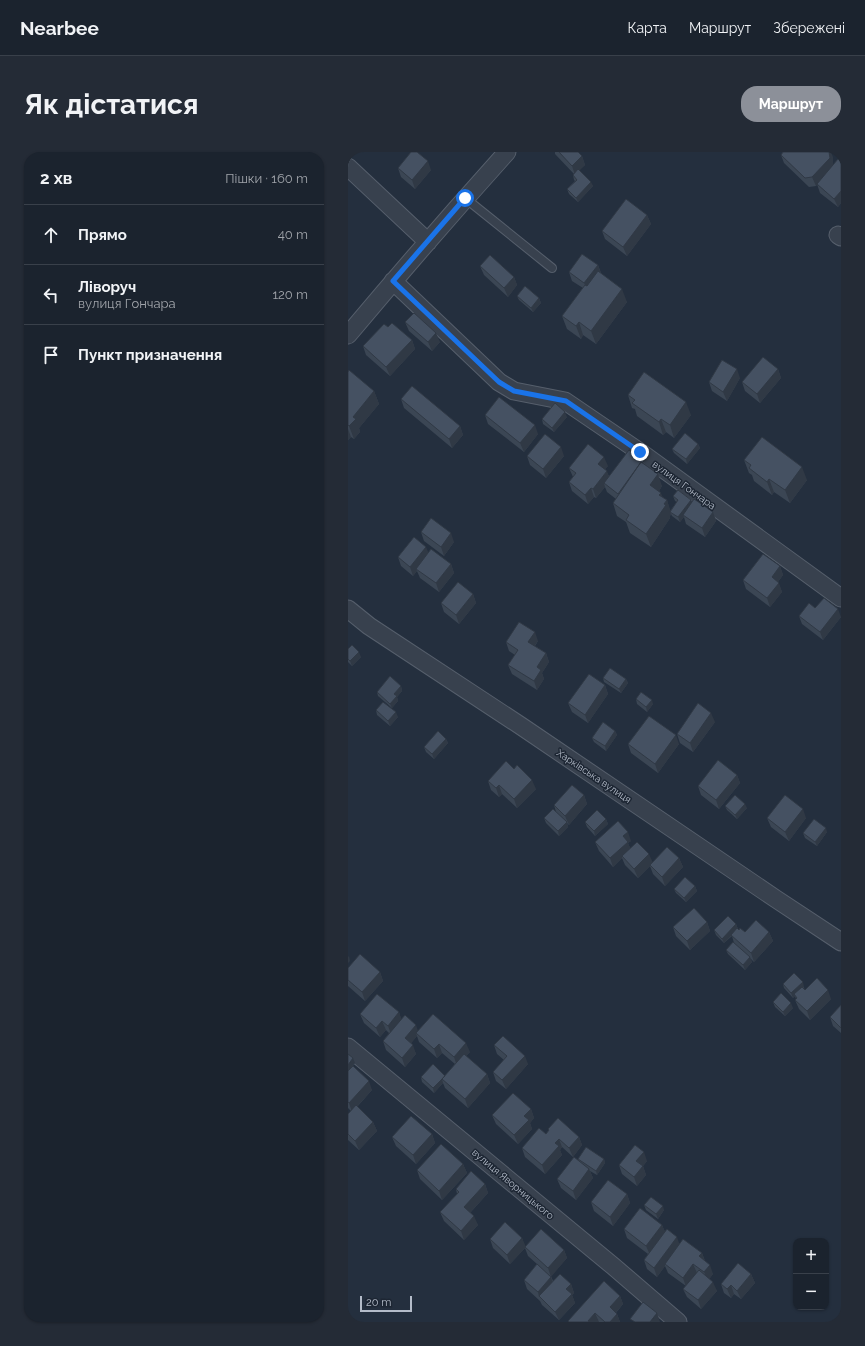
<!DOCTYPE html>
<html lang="uk">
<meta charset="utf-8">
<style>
body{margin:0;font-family:Raleway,sans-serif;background:#242b36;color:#f1f3f6}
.controls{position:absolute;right:12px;bottom:12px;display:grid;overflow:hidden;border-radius:8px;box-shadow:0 1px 3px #0004}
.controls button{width:36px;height:36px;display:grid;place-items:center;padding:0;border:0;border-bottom:1px solid #39404a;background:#1b232e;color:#f1f3f6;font:20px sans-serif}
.scale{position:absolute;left:12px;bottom:10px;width:52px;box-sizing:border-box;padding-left:4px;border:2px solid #b4bcc9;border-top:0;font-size:11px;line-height:14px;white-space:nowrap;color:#b4bcc9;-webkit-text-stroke:3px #1d2633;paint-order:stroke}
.stop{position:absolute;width:12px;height:12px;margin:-9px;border:3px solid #1a73e8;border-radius:50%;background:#fff}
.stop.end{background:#1a73e8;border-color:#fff;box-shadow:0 1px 4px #0008}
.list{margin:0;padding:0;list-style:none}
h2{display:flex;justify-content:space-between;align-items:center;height:52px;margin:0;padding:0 16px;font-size:17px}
h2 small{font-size:13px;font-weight:400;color:#a0a4aa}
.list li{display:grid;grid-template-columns:26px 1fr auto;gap:12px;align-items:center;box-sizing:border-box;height:60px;padding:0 16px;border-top:1px solid #39404a}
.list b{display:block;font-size:15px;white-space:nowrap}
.list p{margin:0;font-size:13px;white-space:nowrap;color:#a0a4aa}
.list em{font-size:13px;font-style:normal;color:#a0a4aa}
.icon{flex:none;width:22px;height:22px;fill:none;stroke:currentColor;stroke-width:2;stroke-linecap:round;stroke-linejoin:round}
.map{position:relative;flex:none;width:493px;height:1170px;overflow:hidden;border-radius:16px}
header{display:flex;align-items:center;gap:24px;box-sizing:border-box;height:56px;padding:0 20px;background:#1b232e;border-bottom:1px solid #39404a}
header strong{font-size:19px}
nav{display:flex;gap:22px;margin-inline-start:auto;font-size:14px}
.intro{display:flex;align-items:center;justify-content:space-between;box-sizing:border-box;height:96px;padding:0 24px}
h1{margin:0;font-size:28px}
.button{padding:10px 18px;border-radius:16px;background:#8c9099;color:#fff;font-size:14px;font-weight:700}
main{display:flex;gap:24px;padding:0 24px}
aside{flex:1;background:#1b232e;border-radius:16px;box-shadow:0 1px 3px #0004}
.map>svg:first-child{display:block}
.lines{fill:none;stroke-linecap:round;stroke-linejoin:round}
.lane-casing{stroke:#565f6c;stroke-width:10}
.street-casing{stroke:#565f6c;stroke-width:19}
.lane{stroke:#38414e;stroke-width:8}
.street{stroke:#38414e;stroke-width:17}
.wall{fill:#3b4654}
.shaded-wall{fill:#303945}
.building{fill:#455162;stroke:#303945}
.route{stroke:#1a73e8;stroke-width:5}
.labels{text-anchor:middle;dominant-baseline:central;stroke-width:3;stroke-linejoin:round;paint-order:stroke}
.street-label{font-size:10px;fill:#b4bcc9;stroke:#1d2633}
</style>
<header>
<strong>Nearbee</strong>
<nav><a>Карта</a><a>Маршрут</a><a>Збережені</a></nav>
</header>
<div class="intro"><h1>Як дістатися</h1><a class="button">Маршрут</a></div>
<main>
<aside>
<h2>2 хв<small>Пішки · 160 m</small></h2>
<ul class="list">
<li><svg class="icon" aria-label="ahead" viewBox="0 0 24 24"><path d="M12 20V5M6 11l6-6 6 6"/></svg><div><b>Прямо</b></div><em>40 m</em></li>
<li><svg class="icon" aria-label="left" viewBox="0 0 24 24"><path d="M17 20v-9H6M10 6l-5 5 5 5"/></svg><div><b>Ліворуч</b><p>вулиця Гончара</p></div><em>120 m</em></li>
<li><svg class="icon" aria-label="arrive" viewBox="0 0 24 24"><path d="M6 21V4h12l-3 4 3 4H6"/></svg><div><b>Пункт призначення</b></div></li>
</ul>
</aside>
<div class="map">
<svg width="493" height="1170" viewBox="0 0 493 1170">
<rect width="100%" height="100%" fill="#242f3e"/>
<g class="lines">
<g class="lane-casing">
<path id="lane" d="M117 46 204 116"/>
</g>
<g class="street-casing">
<path id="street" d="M0 15 80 90
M490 83 493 85
M45 129 151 230 166 239 217 249 292 300 493 446
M0 183C52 121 105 60 159 0
M0 457 21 474 173 574 428 747 493 790
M0 895 265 1114 330 1170"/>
</g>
<use href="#lane" class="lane"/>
<use href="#street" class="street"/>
</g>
<path class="wall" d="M207 0H230L234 4 237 13 231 18 245 34 230 50 221 42 219 37 227 29 226 28 225 23 226 22 207 2Z
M433 3 485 5V14L493 10V51L490 55 472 41 469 32 468 34 461 35 436 11Z
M50 16 83 18 67 37 53 25Z
M299 63 303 72 279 104 257 87 254 79Z
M250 113 253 121 279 150 248 192 235 183 233 187 219 177 214 164 235 136 224 129 221 120Z
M132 114 166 125 169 133 160 145 136 123Z
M169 144 191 146 193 151 185 160 171 148Z
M57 170 92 190 84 199 61 179Z
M40 175 64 188 67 197 42 224 18 203 15 194Z
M430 217 433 226 412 251 397 239 394 230Z
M0 220 26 239 31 252 11 276 12 280 6 287 3 285 0 288Z
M392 226 379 249 364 239 361 230Z
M280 243 343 263 326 286 318 280 315 283 289 264 287 257 284 256Z
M53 247 112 274 115 283 104 296 56 256Z
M137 263 190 282 176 300 140 272Z
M219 265 206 280 195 272 194 267Z
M350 292 352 296 339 312 326 301 324 297Z
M179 304H216L198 326 182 313Z
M396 308 459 328 442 351 426 340 424 343 406 329 404 323 401 321Z
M296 309 297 313 314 334 311 339 315 346 319 348 322 359 329 350 327 349 325 344 343 348 344 350 365 360 368 369 357 385 338 372 336 365 332 370 324 364 323 362 322 364V366L303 395 282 381 278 370 269 364 265 351 268 347 259 340 257 335 248 346 246 345 240 352 224 339 221 330 225 325 221 316 260 314 257 317 261 324Z
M73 380 106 390 96 404 76 389Z
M80 401 103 412 106 421 91 440 72 426 69 419 65 424 53 414 50 405Z
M432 414 435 423 430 430 434 440 422 455 398 437 395 428Z
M125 442 128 451 111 472 96 460 93 451Z
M467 456 493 465 475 488 454 472 451 464Z
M190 489 187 494 198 501 201 510 194 521 196 527 189 538 164 522 160 513 167 503 161 499 158 490Z
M0 497 13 505 4 514 0 510Z
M255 526 278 527 280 531 273 541 256 530Z
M257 533 260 542 240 571 224 560 220 551Z
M53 534 54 539 49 545 50 549 44 556 30 544 29 540Z
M288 547 305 552 299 560 289 552Z
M28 558 50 565 42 574 29 563Z
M367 570 345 600 332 591 329 582Z
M267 579 269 583 258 599 246 590 244 586Z
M98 587 100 591 86 607 78 600 76 595Z
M280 592H331L310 621 283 601Z
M389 623 392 631 371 657 353 643 350 634Z
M140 629 188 637 169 656 154 642 151 645 143 638Z
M236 643 239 652 221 673 219 671 220 675 211 684 198 671 196 666 208 660 206 653Z
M377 654 399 656 389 667 379 658Z
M419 666H458L441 689 423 675Z
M258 667 260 672 247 684 239 675 237 670Z
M479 680 469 694 457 686 455 681Z
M283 689 280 691 282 696 304 711 331 706 335 715 317 734 305 722 302 714 290 726 277 713 274 706 265 715 251 699 247 690Z
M347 734 349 739 338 750 328 741 326 737Z
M359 770 362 779 342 798 328 784 325 775Z
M388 772 390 777 397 780H421L425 789 406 810 402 806 404 810 397 818 380 802 378 798 386 791 384 784 376 791 368 783 366 778Z
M0 816 32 820 35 829 17 849 0 834Z
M435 832 456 835V836L457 838 483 847 462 868 451 857 447 848 448 847 447 844 445 846 436 836Z
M425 850 445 856 437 864 427 855Z
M493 853V881L485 874 482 865Z
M51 860 53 867 70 879 122 900 118 904 139 922 142 931 120 956 97 936 95 931 86 941 74 930 73 925 97 924 107 912 94 901 89 906 71 890 69 884 63 891 68 902 57 915 38 898 35 889 41 881 38 878 32 885 16 871 12 862Z
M146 893 180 912 158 937 148 929 145 920 156 908 149 902Z
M0 902 7 911 5 914 24 938 9 955 25 970 29 979 11 998 0 988V962L3 959 0 956Z
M183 957 186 966 182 971 184 977 170 992 148 972 144 963Z
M200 977 231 985 234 993 225 1005 214 995 212 998 214 1003 197 1022 177 1005 174 996 198 982 201 979Z
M84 982 87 991 68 1012 48 994 44 985Z
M230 1007H256L257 1011 249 1023 242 1019 245 1026 228 1048 213 1036 209 1027 230 1008Z
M299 1009 295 1014 298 1023 289 1034 274 1022 271 1013Z
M115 1012 119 1021 94 1048 72 1027 69 1018Z
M137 1032 140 1041 122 1061 130 1073 116 1088 96 1069 92 1060 109 1042 108 1037Z
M279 1042 282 1051 265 1074 246 1059 243 1050Z
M296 1053 316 1058 310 1067 298 1058Z
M314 1073 317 1080 332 1092 354 1101 357 1109 365 1122 361 1127 369 1139 353 1157 339 1145 335 1137 338 1134 320 1121 317 1114 309 1125 299 1117 296 1108 300 1102 279 1086 276 1077Z
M174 1086 177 1095 216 1098 219 1106 203 1124 205 1129 223 1132 226 1141 224 1143 227 1151 211 1168 194 1153 192 1149 179 1137 176 1128 189 1112 180 1104 177 1096 162 1112 145 1096 142 1087Z
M403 1122 407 1131 393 1147 386 1142 383 1146 376 1141 373 1132Z
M272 1144 275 1152 268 1161 269 1162 272 1170H220Z"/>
<path class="shaded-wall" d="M481 0H483L485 5V15L468 34 464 25Z
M234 4 237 13 227 23 224 14Z
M80 9 83 18 67 37 64 28Z
M243 30 245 34 230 50 228 46Z
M493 39V51L490 55 486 47Z
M299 63 303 72 279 104 275 95Z
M250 113 253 122 240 140 236 131Z
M166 125 169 133 160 145 156 136Z
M274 137 279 150 248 192 243 179Z
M191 146 193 151 185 160 183 156Z
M231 170 235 183 233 187 228 174Z
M88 181 92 190 84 199 80 190Z
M64 188 67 197 42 224 38 215Z
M389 217 392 226 379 249 375 240Z
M430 217 433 226 412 251 409 242Z
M26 239 31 252 11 276 12 280 6 287 1 274 5 265Z
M338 250 343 263 326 286 322 273Z
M217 260 219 265 206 280 204 276Z
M313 267 318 280 315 283 311 270Z
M187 273 190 282 176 300 172 291Z
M112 274 115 283 104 296 101 287Z
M0 277 3 285 0 288Z
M350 292 352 296 339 312 338 307Z
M213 295 216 304 198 326 195 317Z
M256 305 260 314 254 321 250 312Z
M454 315 459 328 442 351 437 338Z
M259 319 262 328 256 331 257 335 248 346 245 337Z
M310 322 314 334 307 346 302 333Z
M421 327 426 340 424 343 419 330Z
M243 336 246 345 240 352 237 343Z
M313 341 317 351 319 348 323 360H322L323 362 322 364V366L303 395 298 382 311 343Z
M343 348 345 352 335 363 336 365 332 370 330 365Z
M365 360 368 369 357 385 354 376Z
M103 381 106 390 96 404 93 395Z
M78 395 82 404 68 417 69 419 65 424 62 415Z
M103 412 106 421 91 440 88 431Z
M432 414 435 423 427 434 424 425Z
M431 431 434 440 422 455 419 446Z
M125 442 128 451 111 472 108 463Z
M490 457 493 465 475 488 472 480Z
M187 480 190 489 183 499 180 490Z
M11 500 13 505 4 514 2 509Z
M198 501 201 510 194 521 196 527 189 538 186 529 189 515Z
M278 527 280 531 273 541 271 537Z
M257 533 260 542 240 571 237 563Z
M53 534 54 539 49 545 50 549 44 556 42 552 46 542Z
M304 548 305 552 299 560 298 555Z
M48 560 50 565 42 574 40 569Z
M363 561 367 570 345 600 342 591Z
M267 579 269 583 258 599 257 594Z
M328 583 331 592 310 621 307 612Z
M98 587 100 591 86 607 84 602Z
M389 623 392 631 371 657 368 648Z
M184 628 188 637 169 656 166 647Z
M151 633 154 642 151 645 148 636Z
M236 643 239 652 221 673 217 664Z
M397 652 399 656 389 667 387 663Z
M455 657 458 666 441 689 437 680Z
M258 667 260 672 247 684 246 679Z
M219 670 220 675 211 684 210 679Z
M478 676 479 680 469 694 467 690Z
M280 680 283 689 280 691 283 698 274 704V706L265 715 262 706 275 684Z
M301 702 305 711 290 726 286 717Z
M331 706 335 715 317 734 314 725Z
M347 734 349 739 338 750 336 746Z
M359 770 362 779 342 798 339 789Z
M388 772 390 777 376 791 374 787Z
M421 780 425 789 406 810 403 801Z
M1 804 2 809 0 811V805Z
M402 805 404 810 397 818 395 813Z
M32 820 35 829 17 849 14 840Z
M455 830 456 835 447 843 446 842 447 844 445 846 443 841Z
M480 838 483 847 462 868 459 859Z
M443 851 445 856 437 864 435 860Z
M51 860 54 869 43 882 40 874Z
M34 869 38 878 32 885 28 876Z
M68 873 71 882 68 881 69 884 60 895 57 886Z
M118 891 122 900 109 914 106 905Z
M91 892 94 901 89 906 86 897Z
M65 893 68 902 57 915 54 906Z
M177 904 180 912 158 937 154 928Z
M5 906 7 911 0 919V913Z
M139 922 142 931 120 956 117 947Z
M97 924 94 927 95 931 86 941 85 936Z
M21 929 24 938 4 960 1 951Z
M183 957 186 966 182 971 184 977 170 992 166 983 176 964Z
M25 970 29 979 11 998 7 989Z
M84 982 87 991 68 1012 65 1003Z
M231 985 234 993 225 1005 221 996Z
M211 987 214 995 212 998 214 1003 197 1022 194 1013 207 991Z
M296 1000 299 1009 292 1018 288 1009Z
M256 1007 257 1011 249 1023 248 1019Z
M115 1012 119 1021 94 1048 91 1039Z
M295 1014 298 1023 289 1034 286 1025Z
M241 1017 245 1026 228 1048 225 1039Z
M137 1032 140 1041 119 1064 116 1055Z
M279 1042 282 1051 265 1074 262 1065Z
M315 1054 316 1058 310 1067 308 1062Z
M126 1064 130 1073 116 1088 113 1079Z
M314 1073 318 1082 302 1103 298 1094Z
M329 1085 332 1094 317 1112V1114L309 1125 306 1116Z
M174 1086 178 1095 162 1112 159 1103Z
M216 1098 219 1106 203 1125 200 1116Z
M354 1101 357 1110 351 1104Z
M345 1112 349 1121 338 1135 335 1126Z
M362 1113 365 1122 360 1129 356 1120Z
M403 1122 407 1131 393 1147 389 1139Z
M203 1125 206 1134 191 1145 190 1140Z
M365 1130 369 1139 353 1157 350 1148Z
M223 1132 226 1141 224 1143 227 1151 211 1168 207 1160 218 1137Z
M383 1133 386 1142 383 1146 379 1137Z
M272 1144 275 1152 265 1164 262 1155Z
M247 1161 251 1170H241L240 1169Z
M309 1161 312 1170H302Z
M269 1162 272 1170H262Z"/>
<path class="building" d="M63 0H69L80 9 64 28 50 16Z
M211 0H230L234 4 224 14Z
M435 0H481L482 6 464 25 457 26 433 3Z
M490 7 493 10V39L486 47 469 32Z
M230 17 243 30 228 46 219 37 229 28 225 23Z
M278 47 299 63 275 95 254 79Z
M234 102 250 113 236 131 221 120Z
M142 103 166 125 156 136 132 114Z
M250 119 274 137 243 179 231 170 228 174 214 164 237 133 239 134Z
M177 134 191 146 183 156 169 144Z
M66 161 88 181 80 190 57 170Z
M44 171 64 188 38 215 15 194 36 172 40 175Z
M415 205 430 217 409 242 394 230Z
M374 208 389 217 375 240 361 230Z
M1 218 26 239 5 265 8 267 1 274 0 273V220Z
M296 220 338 250 322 273 313 267 311 270 284 251 287 248 280 243Z
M64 234 112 274 101 287 53 247Z
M151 245 187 273 172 291 137 263Z
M207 251 217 260 204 276 194 267Z
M337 281 350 292 338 307 324 297Z
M197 282 213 295 195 317 179 304Z
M414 285 454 315 437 338 421 327 419 330 401 316 403 313 396 308Z
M240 292 256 305 250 312 259 319 245 337 243 336 237 343 221 330 228 321 221 316Z
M281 298 296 309 294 311 293 310 270 342 256 331Z
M293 310 310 322 302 333 313 341 311 343 319 348 316 352 318 353 298 382 278 368 281 363 265 351Z
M330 338 343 348 330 365 322 360 330 348 325 344Z
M346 347 365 360 354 376 335 363Z
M83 366 103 381 93 395 73 380Z
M66 385 78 395 62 415 50 405Z
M83 397 103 412 88 431 68 417Z
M415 402 432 414 424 425 431 431 419 446 395 428Z
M110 430 125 442 108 463 93 451Z
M476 446 490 457 472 480 451 464 461 451 467 456Z
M171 470 187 480 180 490 198 501 189 515 193 518 186 529 160 513 170 498 158 490Z
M4 493 11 500 2 509 0 507V497Z
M262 516 278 527 271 537 255 526Z
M241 522 257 533 237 563 220 551Z
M42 524 53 534 46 542 49 544 42 552 29 540Z
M293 540 304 548 298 555 288 547Z
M35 550 48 560 40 569 28 558Z
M350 551 363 561 342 591 329 582Z
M301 564 328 583 307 612 280 592Z
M255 570 267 579 257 594 244 586Z
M90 579 98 587 84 602 76 595Z
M370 608 389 623 368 648 350 634Z
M158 609 166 617 169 613 184 628 166 647 151 633 148 636 140 629Z
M224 633 236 643 217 664 206 653Z
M387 643 397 652 387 663 377 654Z
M437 643 455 657 437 680 419 666Z
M205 657 219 670 210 679 196 666Z
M249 658 258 667 246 679 237 670Z
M466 667 478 676 467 690 455 681Z
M270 669 280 680 275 684 280 690 262 706 247 690Z
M289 690 301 702 286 717 274 704Z
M319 695 331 706 314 725 302 713Z
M337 725 347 734 336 746 326 737Z
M346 756 359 770 339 789 325 775Z
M380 764 388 772 374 787 366 778Z
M408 768 421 780 403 801 383 783 389 776 391 778 392 776 397 780Z
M385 790 402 805 395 813 378 798Z
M12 802 32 820 14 840 0 828V816Z
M446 821 455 830 443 841 435 832Z
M469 826 480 838 459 859 447 848 449 846 446 842 454 835 457 838Z
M433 841 443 851 435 860 425 850Z
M29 842 51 860 40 874 34 869 28 876 12 862Z
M493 853V876L482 865Z
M85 862 118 891 106 905 91 892 86 897 68 881Z
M57 863 68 873 57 886 65 893 54 906 35 889Z
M155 884 177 904 154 928 145 920 159 904 146 893Z
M0 902 5 906 0 913Z
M116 902 139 922 117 947 94 927Z
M85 912 97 924 85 936 73 925Z
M5 914 21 929 1 951 0 950V919Z
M165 941 183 957 176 964 181 968 166 983 144 963Z
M8 953 25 970 7 989 0 982V962Z
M63 964 84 982 65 1003 44 985Z
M210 966 231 985 221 996 211 987 207 991 211 994 194 1013 174 996 191 976 198 982 201 978 200 977Z
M93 992 115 1012 91 1039 69 1018Z
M287 993 296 1000 288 1009 295 1014 286 1025 271 1013Z
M238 995 256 1007 248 1019 230 1007Z
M226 1005 241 1017 225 1039 209 1027Z
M123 1019 137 1032 116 1055 126 1064 113 1079 92 1060 111 1040 108 1037Z
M260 1028 279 1042 262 1065 243 1050Z
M303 1045 315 1054 308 1062 296 1053Z
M292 1056 314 1073 298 1094 276 1077Z
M157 1070 174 1086 159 1103 142 1087Z
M193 1077 216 1098 200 1116 177 1095Z
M319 1077 329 1085 306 1116 296 1108Z
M335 1087 354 1101 351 1104 362 1113 356 1120 345 1112 335 1126 317 1112Z
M390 1111 403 1122 389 1139 383 1133 379 1137 373 1132Z
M189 1112 203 1125 190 1140 176 1128Z
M351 1118 365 1130 350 1148 335 1137Z
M212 1122 223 1132 218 1137 224 1142 207 1160 191 1144Z
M256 1129 272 1144 262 1155 269 1162 262 1170H257L247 1161 240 1169 242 1170H221L220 1169Z
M295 1150 309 1161 302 1170H287L282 1167Z"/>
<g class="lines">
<path class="route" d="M117 46 45 129 151 230 166 239 218 249 292 300"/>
</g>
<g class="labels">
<g class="street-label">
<text transform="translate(336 333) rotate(36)">вулиця Гончара</text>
<text transform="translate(246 624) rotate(34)">Харківська вулиця</text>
<text transform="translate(165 1032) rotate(40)">вулиця Яворницького</text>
</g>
</g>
</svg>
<div class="controls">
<button>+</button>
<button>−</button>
</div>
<div class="scale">20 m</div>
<div class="stop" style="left:117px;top:46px"></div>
<div class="stop end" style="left:292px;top:300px"></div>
</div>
</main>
